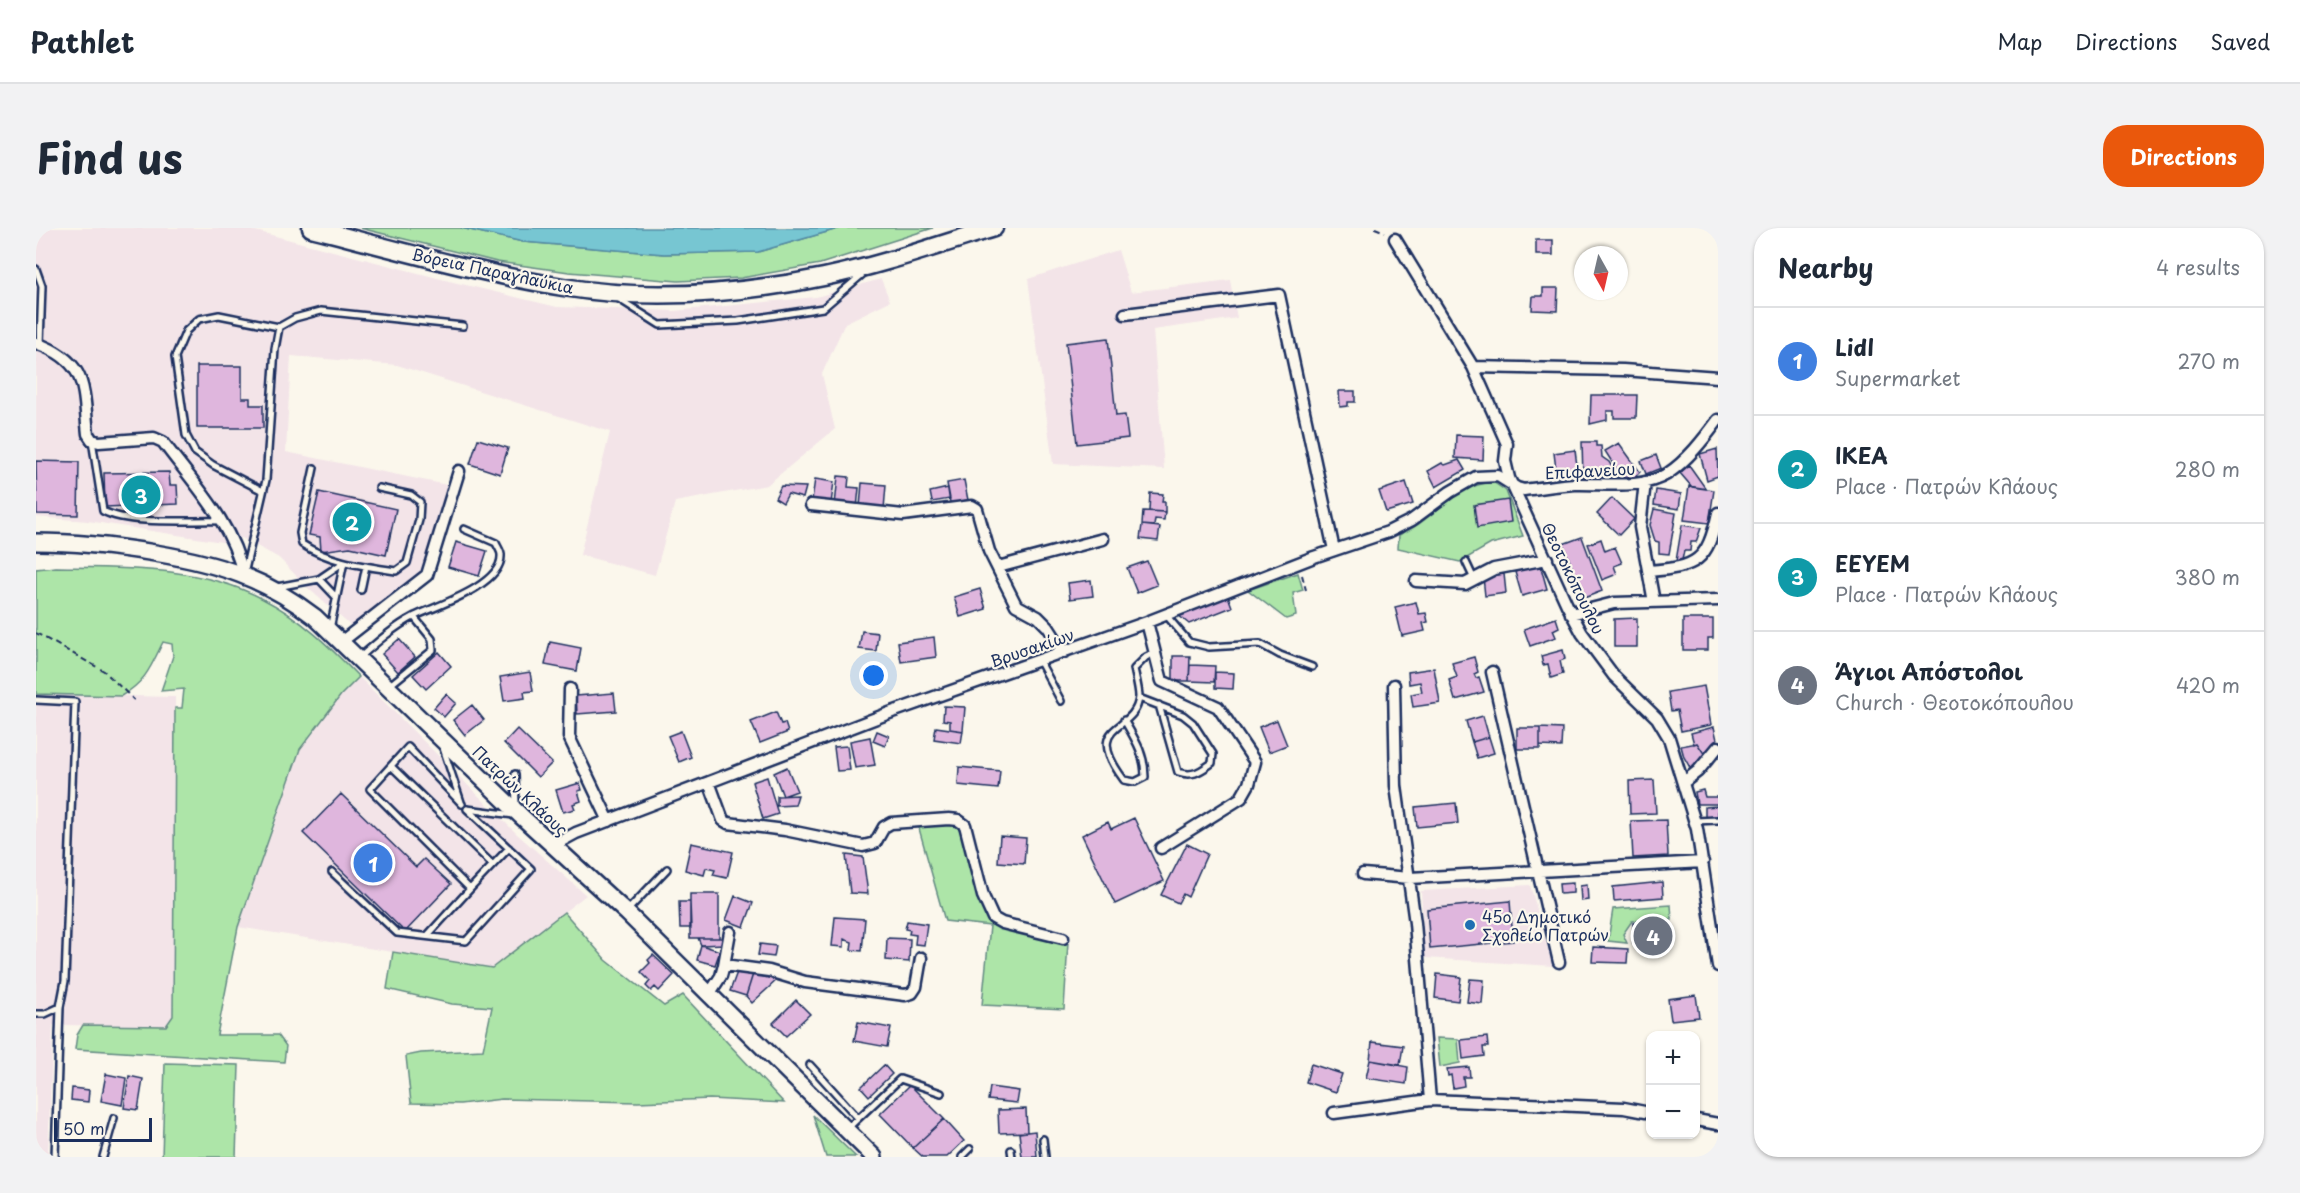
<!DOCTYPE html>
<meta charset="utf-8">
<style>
body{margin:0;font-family:"Playpen Sans",sans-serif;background:#f2f2f3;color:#1f2937}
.controls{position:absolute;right:18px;bottom:18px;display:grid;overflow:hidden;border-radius:12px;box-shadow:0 2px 4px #0004}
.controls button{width:54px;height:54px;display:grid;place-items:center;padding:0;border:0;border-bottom:2px solid #e0e1e3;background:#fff;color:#1f2937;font:30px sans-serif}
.compass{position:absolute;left:1538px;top:18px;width:54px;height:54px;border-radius:50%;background:#fff;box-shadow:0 2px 4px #0004;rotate:172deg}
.scale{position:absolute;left:18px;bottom:15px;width:98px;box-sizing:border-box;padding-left:6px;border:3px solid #1b2f5e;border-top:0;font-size:16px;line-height:21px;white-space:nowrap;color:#1b2f5e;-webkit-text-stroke:4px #fbf7ec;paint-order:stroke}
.you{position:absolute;left:838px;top:448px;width:21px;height:21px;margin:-15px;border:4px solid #fff;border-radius:50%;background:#1a73e8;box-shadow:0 0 0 9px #1a73e833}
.badge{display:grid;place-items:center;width:39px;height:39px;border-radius:50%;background:#ea580c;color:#fff;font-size:20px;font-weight:700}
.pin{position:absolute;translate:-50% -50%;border:3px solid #fff;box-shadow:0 2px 6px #0006}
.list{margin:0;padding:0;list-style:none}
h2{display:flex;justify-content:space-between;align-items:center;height:78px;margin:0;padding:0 24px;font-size:26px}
h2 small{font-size:20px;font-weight:400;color:#747a83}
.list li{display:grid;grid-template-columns:39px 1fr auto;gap:18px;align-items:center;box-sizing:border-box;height:108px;padding:0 24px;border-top:2px solid #e0e1e3}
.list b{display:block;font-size:22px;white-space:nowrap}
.list p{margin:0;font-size:20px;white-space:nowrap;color:#747a83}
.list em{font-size:20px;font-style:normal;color:#747a83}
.map{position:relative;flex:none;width:1682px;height:929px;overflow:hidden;border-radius:24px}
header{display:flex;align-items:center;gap:36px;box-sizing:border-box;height:84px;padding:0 30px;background:#fff;border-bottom:2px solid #e0e1e3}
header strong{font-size:28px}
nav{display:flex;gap:33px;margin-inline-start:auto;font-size:21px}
.intro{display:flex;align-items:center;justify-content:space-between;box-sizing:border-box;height:144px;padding:0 36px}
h1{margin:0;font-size:42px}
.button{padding:15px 27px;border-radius:24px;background:#ea580c;color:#fff;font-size:21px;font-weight:700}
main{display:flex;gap:36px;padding:0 36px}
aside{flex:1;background:#fff;border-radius:24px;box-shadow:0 2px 4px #0004}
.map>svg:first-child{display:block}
.built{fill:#f3e4e8}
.green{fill:#ade5a8;stroke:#648a83;stroke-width:1.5}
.water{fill:#77c6d2;stroke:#528aa4;stroke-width:1.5}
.building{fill:#dfb6dd;stroke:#1b2f5e;stroke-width:1.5}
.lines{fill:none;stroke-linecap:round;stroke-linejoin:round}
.lane-casing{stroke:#1b2f5e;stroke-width:10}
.street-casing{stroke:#1b2f5e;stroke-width:15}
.secondary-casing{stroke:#1b2f5e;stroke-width:20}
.primary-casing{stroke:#1b2f5e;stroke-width:21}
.path{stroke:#1b2f5e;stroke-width:2;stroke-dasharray:6 4.5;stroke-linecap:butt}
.lane{stroke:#fbf7ec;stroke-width:5}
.street{stroke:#fbf7ec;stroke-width:10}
.secondary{stroke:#fbf7ec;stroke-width:15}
.primary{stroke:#fbf7ec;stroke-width:16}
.poi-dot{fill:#1f6fb2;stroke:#fbf7ec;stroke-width:2}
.labels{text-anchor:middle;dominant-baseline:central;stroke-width:4.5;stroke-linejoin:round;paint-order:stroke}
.street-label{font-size:16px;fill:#1b2f5e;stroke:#fbf7ec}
.poi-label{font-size:16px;fill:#1b2f5e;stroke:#fbf7ec;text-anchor:start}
</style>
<header>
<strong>Pathlet</strong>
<nav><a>Map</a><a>Directions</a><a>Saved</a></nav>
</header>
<div class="intro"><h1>Find us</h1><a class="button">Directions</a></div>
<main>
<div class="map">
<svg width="1682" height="929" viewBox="0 0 1682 929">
<rect width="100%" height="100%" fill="#fbf7ec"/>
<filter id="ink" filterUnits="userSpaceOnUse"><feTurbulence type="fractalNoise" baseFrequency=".0167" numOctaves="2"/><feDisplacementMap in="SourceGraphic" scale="12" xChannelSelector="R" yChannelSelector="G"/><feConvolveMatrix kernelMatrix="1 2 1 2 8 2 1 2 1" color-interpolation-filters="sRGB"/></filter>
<g filter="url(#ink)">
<path class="built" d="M0 0H208L413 53 521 79 638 83 780 69 845 51 854 73 809 95 786 146 799 201 731 257 639 274 619 347 544 327 574 204 361 137 255 128 250 224 411 257 387 343 317 400 273 361 243 330 206 310 186 314 52 293 0 289Z
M1082 22 1095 64 1194 52 1201 90 1117 102 1128 241 1017 236 992 51Z
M323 449 481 606 550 667 456 740 202 699 264 521 305 467Z
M0 466 139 469V480L137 788 130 798 17 797 12 929H0Z
M1494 657 1517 738 1389 730 1385 663Z"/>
<path class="green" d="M324 0H425L487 14 628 26 722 24 805 0H897L784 36 705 50 642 53 533 44 461 34Z
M1457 254 1470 263 1487 308 1455 316 1424 334 1362 320 1363 307C1400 291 1415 258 1457 254Z
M20 339C89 340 165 338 227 371 265 390 294 419 323 449L305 467 264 521 202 699 181 807H242L250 818 248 834 39 821 41 807 47 797 130 798 137 788 139 480H146L148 461 125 463 137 428 136 416 127 414C115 438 110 454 85 468L0 466V341Z
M1262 345 1267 362 1257 365 1260 388 1250 391 1212 362Z
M917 593 926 597 956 694 1032 714 1028 781 946 777 954 698 909 693 882 597Z
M1635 677 1636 692 1596 693 1587 706 1591 715 1572 713 1577 681Z
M528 684 570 732 628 778 647 767 748 875 674 871 602 874 466 871 424 876 375 875 370 828 385 825 447 822 456 779 416 776 351 761 357 724 456 740Z
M1401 810 1422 811 1424 835 1404 839Z
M129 835 203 837 200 929H126Z
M777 887 820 929H790Z"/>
<path class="water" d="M425 0H805L722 24 628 26 487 14Z"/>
<path class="building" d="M1500 12H1517V27H1500Z
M1507 60H1522L1521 83 1496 82 1497 68H1507Z
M1072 110 1080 188 1089 187 1092 210 1041 216 1030 115Z
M161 138H206V170H214V177H227V200H161Z
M1303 163H1319V174H1312V178L1304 179Z
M1555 167H1601L1600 190H1578V183H1571V192L1554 196Z
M1420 207 1448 208 1447 232 1419 230Z
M442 211 472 220 464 246 434 236Z
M1546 214H1560V218H1565L1566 229 1573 234 1581 248H1547Z
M1583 215 1604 244 1599 249 1585 248 1569 223Z
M1681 221 1682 248 1671 252 1664 226Z
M1539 222 1542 246 1521 249 1518 225Z
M1620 227 1625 240 1610 246 1605 233Z
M1423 232 1429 242 1400 259 1392 243 1406 235 1409 237Z
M0 233 43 234 42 287 1 286Z
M1653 237 1670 261 1656 259 1644 245Z
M133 244 134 257H141L142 276 69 279 68 245Z
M802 248 813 249 812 259 823 260 821 280 799 277Z
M779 251 798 254 795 275 776 272Z
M928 252 932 272 914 275 911 255Z
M1370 254 1377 276 1350 284 1343 263Z
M826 255 850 257 848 281 824 279Z
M745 258 770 259 767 270 752 266 747 275 739 270Z
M1653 258 1678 262 1673 295 1648 292Z
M912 260 914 271 896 274 894 264Z
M1620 262 1645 266 1643 281 1618 277Z
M283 264 360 281 350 327 314 319 285 323 284 309 273 307Z
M1114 265 1127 266 1126 274H1129V284L1113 283Z
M1576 270 1598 291 1583 307 1561 286Z
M1472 272 1475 294 1441 300 1438 277Z
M1618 281 1640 285 1633 326 1623 325V314L1619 313 1614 297Z
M1107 283 1129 284 1128 292 1119 291 1118 298 1106 297Z
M1106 297 1124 299 1122 313 1104 311Z
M1646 297 1665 300 1660 314H1655L1654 323H1648L1646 332 1640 333Z
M1546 309 1566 363 1548 370 1527 316Z
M1565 311 1569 323 1579 319 1586 335 1578 338 1581 346 1566 352 1552 316Z
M420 314 451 323 443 348 412 339Z
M1111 333 1121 357 1101 365 1091 340Z
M1504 336 1511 361 1486 368 1479 344Z
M1468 346 1470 365 1449 368 1447 349Z
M1055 352 1057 368 1034 371 1032 355Z
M944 361 950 381 924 389 918 369Z
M1192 368 1196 379 1153 396 1142 387Z
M1380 374 1383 386 1390 385 1392 394 1387 395 1389 403 1366 408 1359 379Z
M1520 390 1523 399 1517 402 1520 409 1494 418 1488 401Z
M1601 390V419H1578V391Z
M1647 391H1677V410H1672V422H1647Z
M826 403 842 405 840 423 823 421Z
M898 409 900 429 865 434 862 414Z
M363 411 379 429 362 444 346 426Z
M514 414 545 420 541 443 509 437Z
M1527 422 1529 431 1524 433 1527 446 1515 450 1512 436 1507 437 1505 428Z
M403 424 415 438 390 461 377 447Z
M1137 428H1154L1153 453H1137Z
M1438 429 1442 444 1438 446 1440 450 1443 449 1448 464 1419 472 1413 452 1421 449 1416 435Z
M1154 437 1179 438 1178 454 1153 453Z
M1398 440 1404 475 1377 479 1375 466 1386 464 1384 454 1373 456 1372 444Z
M494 444 497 463 488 464 489 470 468 473 464 449Z
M1179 444 1198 445 1197 461 1179 460Z
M1668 458 1675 497 1645 503 1641 482 1635 483 1632 464Z
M578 465 580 483 541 486 540 468Z
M410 466 420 475 408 489 398 480Z
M436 477 448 492 429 507 417 492Z
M908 478 929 479 927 503 914 501V493L907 492Z
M740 484 745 496 749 495 752 504 724 515 715 494Z
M1447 488 1453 509 1436 514 1430 493Z
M1241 492 1251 517 1233 524 1223 499Z
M900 499 927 503 925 515 898 511Z
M1678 499 1682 516 1671 530 1661 515 1658 516 1655 505Z
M1481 500H1504V521H1481Z
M1504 500 1526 501 1525 519 1504 518Z
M481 501 516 535 502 549 468 515Z
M645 503 655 529 643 534 632 508Z
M841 503 853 508 849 518 837 513Z
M834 509 839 537 819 540 814 513Z
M1453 509 1458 525 1441 530 1436 514Z
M1661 515 1671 530 1657 545 1648 529 1645 518Z
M811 518 814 542 801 543 798 519Z
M751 539 761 563 747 568 738 545Z
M923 539 964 543 962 561 922 557Z
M731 549 742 586 727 591 716 554Z
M1618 552 1620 585 1594 586 1593 553Z
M544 555 546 562 542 563 545 573 537 576 539 581 527 584 520 562Z
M1667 562 1669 569H1682V576H1661L1659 564Z
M305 566 380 639 388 631 415 656 369 704 267 605Z
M762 567 759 577 741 578V568Z
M1420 575 1422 595 1381 599 1379 579Z
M1682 578V588L1669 589V579Z
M1098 590 1128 653 1079 676 1046 607 1072 594 1075 601Z
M1630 592 1632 628 1597 630 1595 593Z
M964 608 990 610 988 636 962 634Z
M655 615 697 624 691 650 677 647 679 642 670 640 668 647 649 642Z
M1151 616 1171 626 1152 669 1147 666 1142 675 1125 667Z
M810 627 827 629 832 666 814 665Z
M1626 654 1627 669 1578 673 1577 659Z
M1537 655V665L1524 666 1523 656Z
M1551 657 1552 672 1545 673 1544 658Z
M654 666H683V710H654Z
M699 668 717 675 708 699 690 692Z
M1474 673 1477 713 1394 721 1391 681Z
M643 674H654L655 700H644Z
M799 689 829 691 826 723 815 722 816 714 808 711V719L796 718Z
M871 693 891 696 888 717 879 716 880 707 873 706 874 702 869 701Z
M1597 695 1631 696V704H1637V713H1631V720L1606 719V715H1597Z
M662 710H687L688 716 665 717Z
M851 710 874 711 873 734 850 732Z
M724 716 740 718 738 729 722 727Z
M665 717 684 723 679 737 661 732Z
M1557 719 1592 721 1591 735 1556 734Z
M617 727 638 747 623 763 619 759 615 763 610 758 614 753 605 744 614 735 612 732Z
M701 744 717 746 710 768 694 763Z
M717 746 741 752 716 775 710 768Z
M1401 746 1425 749 1422 773 1399 770Z
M1434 751 1448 752 1446 776 1431 774Z
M1660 767 1663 789 1635 792 1632 771Z
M760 772 774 786 750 808 737 795Z
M822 794 855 800 851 819 818 813Z
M1451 809 1452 819H1447L1448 828 1427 831 1425 812Z
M1336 814 1367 818 1364 837 1334 832Z
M1334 832 1372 839 1370 856 1330 850Z
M1275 836 1306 846 1300 864 1270 854Z
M848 837 856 846 833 868 825 859Z
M1433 839 1434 849H1427L1428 858 1417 860 1415 847 1412 848 1411 841Z
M70 846 90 850 86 877 65 873Z
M93 848 107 851 102 882 88 880Z
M874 857 908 891 877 920 844 886Z
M954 859 983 863 981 875 952 872Z
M36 860 53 862 52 874 35 872Z
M990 881 991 904 963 905 962 882Z
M908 891 928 913 911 929H887L877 920Z
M999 903 1001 929H986L983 905Z"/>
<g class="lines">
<g class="lane-casing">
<path id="lane" d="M0 41 6 58 4 116
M583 71 624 97 702 93 787 80 828 45
M56 212 67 283C94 297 153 292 185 293
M278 240 264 305 266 316C293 334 328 338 360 343L371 335 383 292 384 274 375 267 343 260
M227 263 177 237 159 224 150 207 139 129 150 103 163 91 183 87 243 99
M1430 334 1438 351
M209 342 230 252 239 121 243 99 259 90 285 83 427 98
M283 351 300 369
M241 359 283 351 308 334
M325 362 330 338
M1130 387 1153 414 1173 419 1224 416 1244 427 1276 439
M294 401 308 334
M323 430C340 415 358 399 379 388 400 378 467 357 465 327 465 323 461 318 460 315L428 301
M1003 432 1025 473
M354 457 397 422 396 411 378 389
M1103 470 1147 487 1157 495 1177 526 1176 535C1163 544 1157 549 1142 544L1123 477
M0 472 39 474 29 753 24 779 19 929
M1088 492C1099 511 1109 526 1109 549L1099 554 1088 552C1044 493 1100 506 1103 469 1103 461 1100 450 1098 441L1110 429 1119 425
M407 520 425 574
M355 538 457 637
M479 546 480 578
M431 581 478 587
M1659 593 1682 592
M296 644 361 705 430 713 495 641 431 581
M434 661 473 620
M591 683 631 641
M391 708 434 661 334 561 372 519 426 576
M0 786H9L24 779
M774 837 822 890
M812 900 864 851 905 865
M1007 911 1009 929
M975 922 976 929
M67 929 78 890
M926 929 934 921"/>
</g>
<g class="street-casing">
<path id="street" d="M1359 11 1437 139 1471 216 1469 233 1473 250 1531 377 1546 405 1578 448 1621 490 1633 510 1661 601 1682 738
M1089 86 1243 67 1298 322
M0 115C52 134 47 159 52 206L56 212 63 214 118 210 127 214C157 255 197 295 207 347
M1437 139 1587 142 1682 149
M1609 254 1604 299 1618 374
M775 277 867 287 936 278 941 281 953 323 980 377 1002 389 1012 399 1028 424
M962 339 1067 311
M1613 343C1661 339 1671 334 1682 285
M1380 353 1429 356 1458 341 1511 331
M1535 386 1578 375 1682 372
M1111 394 1126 453 1182 479 1219 534 1213 556 1205 570 1125 620
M305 414 391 347 423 243
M1456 444 1523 734
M1358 457 1360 558 1379 695 1394 872 1588 880 1614 885
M534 461 533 509 573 593
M673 554 687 592 692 595 749 602 827 618 839 615 848 599 855 595 913 591 922 592 929 597 947 668 957 690 966 695 1027 710
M1648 554 1662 543 1682 519
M518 617 540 605 856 484 1111 394 1278 329 1352 304 1376 292 1414 264 1440 249 1462 248 1481 260 1488 262C1505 260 1522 257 1539 256 1568 255 1605 262 1631 246 1651 233 1668 211 1682 192
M1327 646 1374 650 1667 634
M688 737 694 704
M674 765 685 748 688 737 733 743 769 754 869 767 876 765 880 759 885 730
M1298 885 1394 872
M1660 892 1682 896"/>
</g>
<g class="secondary-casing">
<path id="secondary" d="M0 314C42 314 77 318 119 325 183 336 227 349 279 389L485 588 590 684 838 929"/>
</g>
<g class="primary-casing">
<path id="primary" d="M275 0C358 21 442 45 527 59 612 73 704 66 788 49 846 37 902 17 958 0"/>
</g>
<path class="path" d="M1339 0 1349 4
M1266 347 1270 362
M0 405 68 443 98 472"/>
<use href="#lane" class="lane"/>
<use href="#street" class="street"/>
<use href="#secondary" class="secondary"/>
<use href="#primary" class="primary"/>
</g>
</g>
<circle class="poi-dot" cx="1434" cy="697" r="6"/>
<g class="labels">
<g class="street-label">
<text transform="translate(457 42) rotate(12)">Βόρεια Παραγλαύκια</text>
<text transform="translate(1554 242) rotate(-3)">Επιφανείου</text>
<text transform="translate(1538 350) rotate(64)">Θεοτοκόπουλου</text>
<text transform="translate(996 419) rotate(-19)">Βρυσακίων</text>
<text transform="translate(485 562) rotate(43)">Πατρών Κλάους</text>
</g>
<g class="poi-label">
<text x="1446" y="688">45ο Δημοτικό<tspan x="1446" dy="18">Σχολείο Πατρών</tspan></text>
</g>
</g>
</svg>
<div class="controls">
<button>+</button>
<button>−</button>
</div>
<svg class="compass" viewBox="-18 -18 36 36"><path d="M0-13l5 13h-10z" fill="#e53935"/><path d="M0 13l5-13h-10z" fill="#747a83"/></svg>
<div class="scale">50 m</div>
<div class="you"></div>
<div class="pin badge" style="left:337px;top:635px;background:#3f7fe0">1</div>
<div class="pin badge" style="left:316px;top:294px;background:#0f9aa8">2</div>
<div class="pin badge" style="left:105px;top:267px;background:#0f9aa8">3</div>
<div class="pin badge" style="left:1617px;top:708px;background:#6b7280">4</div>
</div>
<aside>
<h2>Nearby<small>4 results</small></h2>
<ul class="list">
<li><span class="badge" style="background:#3f7fe0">1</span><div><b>Lidl</b><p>Supermarket</p></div><em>270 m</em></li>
<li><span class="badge" style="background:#0f9aa8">2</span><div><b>IKEA</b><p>Place · Πατρών Κλάους</p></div><em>280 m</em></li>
<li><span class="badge" style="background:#0f9aa8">3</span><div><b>EEYEM</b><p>Place · Πατρών Κλάους</p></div><em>380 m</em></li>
<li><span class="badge" style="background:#6b7280">4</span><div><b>Άγιοι Απόστολοι</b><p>Church · Θεοτοκόπουλου</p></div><em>420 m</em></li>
</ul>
</aside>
</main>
